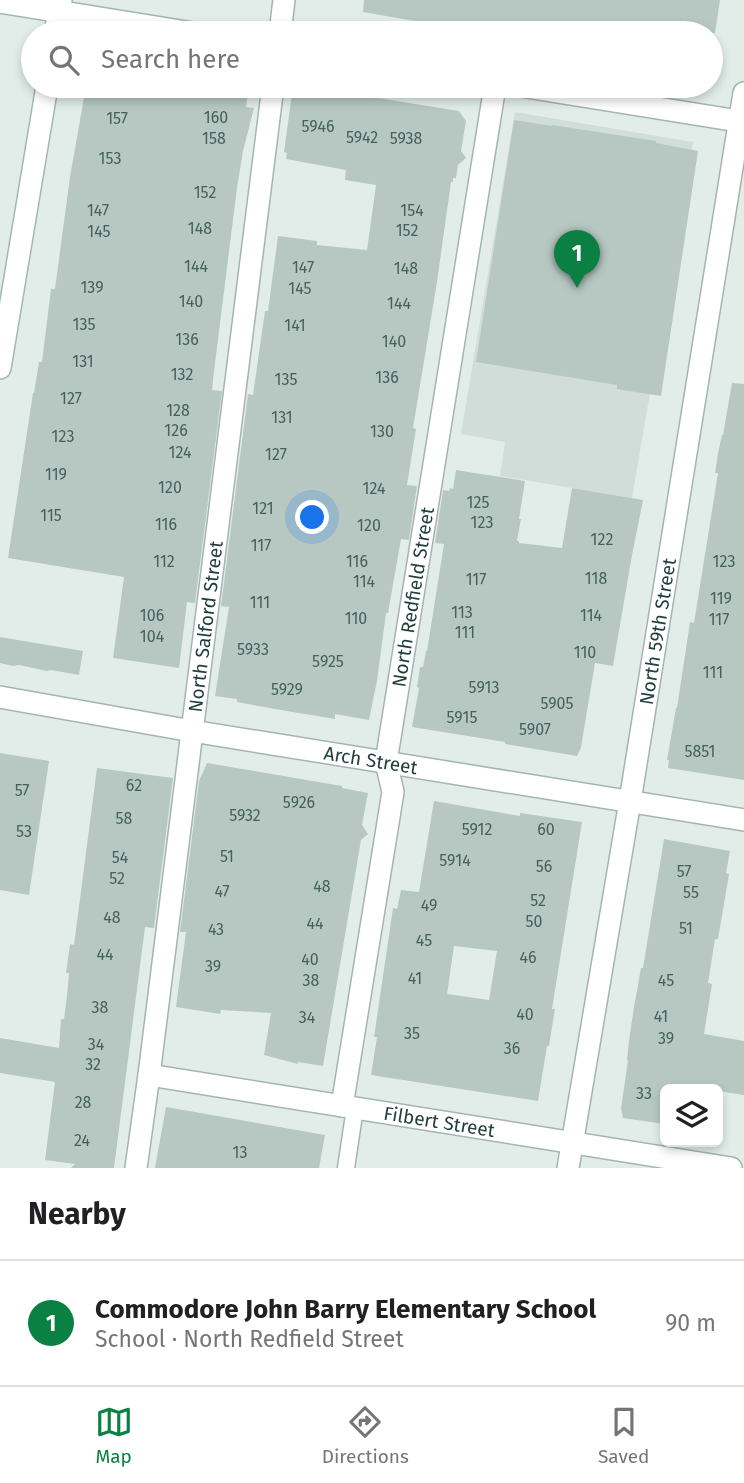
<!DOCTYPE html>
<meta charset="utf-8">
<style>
body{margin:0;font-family:"Fira Sans",sans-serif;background:#f6f6f6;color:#202124}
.controls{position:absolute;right:21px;bottom:21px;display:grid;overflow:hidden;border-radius:10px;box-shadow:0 4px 10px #0003}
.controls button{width:63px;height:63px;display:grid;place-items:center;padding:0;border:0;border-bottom:2px solid #e0e0e0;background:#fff;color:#202124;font:35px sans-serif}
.you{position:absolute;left:313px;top:518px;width:24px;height:24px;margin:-18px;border:5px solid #fff;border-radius:50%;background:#1a73e8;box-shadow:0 0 0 10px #1a73e833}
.badge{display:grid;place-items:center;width:46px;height:46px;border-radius:50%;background:#0b8043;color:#fff;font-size:23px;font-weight:700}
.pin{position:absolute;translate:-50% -58px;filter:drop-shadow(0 2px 4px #0008)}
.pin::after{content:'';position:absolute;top:37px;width:24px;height:21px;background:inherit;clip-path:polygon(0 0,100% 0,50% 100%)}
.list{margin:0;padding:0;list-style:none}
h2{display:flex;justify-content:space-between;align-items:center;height:91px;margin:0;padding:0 28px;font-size:30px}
h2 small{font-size:23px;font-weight:400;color:#757577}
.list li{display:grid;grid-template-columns:46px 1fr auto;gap:21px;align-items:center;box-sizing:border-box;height:126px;padding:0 28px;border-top:2px solid #e0e0e0}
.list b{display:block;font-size:26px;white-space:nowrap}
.list p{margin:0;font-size:23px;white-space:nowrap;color:#757577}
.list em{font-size:23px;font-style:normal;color:#757577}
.icon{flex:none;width:38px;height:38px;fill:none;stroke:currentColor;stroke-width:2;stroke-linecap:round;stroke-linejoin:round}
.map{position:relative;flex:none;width:744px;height:1168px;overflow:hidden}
.search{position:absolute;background:#fff;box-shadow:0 4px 10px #0003;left:21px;right:21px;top:21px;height:77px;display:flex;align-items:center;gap:18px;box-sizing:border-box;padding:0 24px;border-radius:38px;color:#757577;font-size:26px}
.sheet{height:217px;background:#fff}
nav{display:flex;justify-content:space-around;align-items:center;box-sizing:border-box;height:98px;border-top:2px solid #e0e0e0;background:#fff;font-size:19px;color:#757577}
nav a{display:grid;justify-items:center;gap:4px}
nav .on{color:#0b8043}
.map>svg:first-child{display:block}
.built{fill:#d0ddd9}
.building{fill:#b7c8c3;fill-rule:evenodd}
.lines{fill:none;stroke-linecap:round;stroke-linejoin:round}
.lane-casing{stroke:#a4b5b1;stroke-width:19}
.street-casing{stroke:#a4b5b1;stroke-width:24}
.secondary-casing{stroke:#a0b9b4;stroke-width:24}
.lane{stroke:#fff;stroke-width:16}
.street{stroke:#fff;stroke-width:21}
.secondary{stroke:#fff;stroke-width:21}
.labels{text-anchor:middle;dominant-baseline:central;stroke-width:5;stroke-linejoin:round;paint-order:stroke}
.number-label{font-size:16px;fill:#46615d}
.street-label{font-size:19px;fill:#213f3b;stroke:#f3f9f7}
</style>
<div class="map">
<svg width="744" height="1168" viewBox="0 0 744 1168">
<rect width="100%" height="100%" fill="#e2ede9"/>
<path class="built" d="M515 112 693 142 632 498 500 476 505 442 461 434Z"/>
<path class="building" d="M364 0H720L715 33H491L442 25 441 31 419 27 415 21 363 12Z
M86 86H203L248 94 246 107 254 108 243 151 237 188 214 371 212 390 222 391 195 603 187 602 179 668 113 658 124 577 8 558 33 393H34L39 362H42L51 289H55L70 177Z
M293 86H303L459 111 466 121 461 151 466 158 458 165 456 178H453V182H451L437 282 413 428 416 429 407 485 417 486 409 540 401 539 388 613H386L377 681 369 720 335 714V719L275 709 237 702V699L215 696 229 607 221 606 248 394 253 395 265 311H268L278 236 317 241V245L367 250 376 185 345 180 346 170 286 159 287 153 284 152Z
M514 120 552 126V125L656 141V143L698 151 661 396 617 389V385L476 362Z
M732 383 744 384V780L668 768 669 760H667L676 708H677L690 622 694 623 718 473H715L718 453 722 435H723Z
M456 470 525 481 519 519H521L517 541H519V543L562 548 572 488 643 500 632 555 613 666 595 663 581 747 577 756 505 744V742L412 727 419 688 417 687 420 667H423L426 651H427L444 544 435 543 443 490 449 491 450 488 453 489Z
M0 637 83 651 79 675 51 670 47 671 19 665 13 666 0 663Z
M0 753 49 761 29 895 0 890Z
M207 763 342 786V788L368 793 362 825 368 834 361 840 323 1066 298 1062V1064L264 1055 271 1013 221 1010 220 1014 176 1007 186 932H180L199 781Z
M97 768 173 778 154 928 145 927 114 1168H71L75 1164 45 1160 55 1082 0 1073V1038L59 1048 61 1019H64L67 995 69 973H66L70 944 74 945Z
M434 801 520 816V813L582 822 552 1009H555L552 1027 549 1046H547L538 1101 371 1075 377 1037H374L393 908 397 909 401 890 419 892ZM454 946 497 951 489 1000 447 994Z
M664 839 730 851 726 873 729 874 718 939H715L708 983 712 984 704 1034 744 1041V1095L718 1091V1089H665V1124L623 1118 621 1109 628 1060H627L629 1041 634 1007 641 968H643Z
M166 1107 325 1135 319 1168H155Z"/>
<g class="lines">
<g class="lane-casing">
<path id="lane" d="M346 1168 355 1108"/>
</g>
<g class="street-casing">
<g id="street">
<path d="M0 2 193 33"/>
<path d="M280 33 284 0"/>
<path d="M520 86 744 122"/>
<path id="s1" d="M0 697 192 731 744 820"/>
<path id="s2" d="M149 1075 731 1168"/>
<path id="s3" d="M342 1106 393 792 386 762 495 86"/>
<path id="s4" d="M136 1168 149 1075 273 86"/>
<path id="s5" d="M568 1168 630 801 744 93"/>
</g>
</g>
<g class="secondary-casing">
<path id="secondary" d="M55 33 61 0
M0 368 47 86"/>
</g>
<use href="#lane" class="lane"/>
<use href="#street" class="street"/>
<use href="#secondary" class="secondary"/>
</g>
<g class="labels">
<g class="number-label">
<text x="216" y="117">160</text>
<text x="117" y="118">157</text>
<text x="318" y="126">5946</text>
<text x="362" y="137">5942</text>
<text x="214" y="138">158</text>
<text x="406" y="138">5938</text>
<text x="110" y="158">153</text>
<text x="205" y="192">152</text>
<text x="98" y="210">147</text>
<text x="412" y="210">154</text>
<text x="200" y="228">148</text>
<text x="407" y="230">152</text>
<text x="99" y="231">145</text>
<text x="196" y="266">144</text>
<text x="303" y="267">147</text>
<text x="406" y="268">148</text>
<text x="92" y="287">139</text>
<text x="300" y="288">145</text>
<text x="191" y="301">140</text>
<text x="399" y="303">144</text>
<text x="84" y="324">135</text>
<text x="295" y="325">141</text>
<text x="187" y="339">136</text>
<text x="394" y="341">140</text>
<text x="83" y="361">131</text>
<text x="182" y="374">132</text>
<text x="387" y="377">136</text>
<text x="286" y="379">135</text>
<text x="71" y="398">127</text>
<text x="178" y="410">128</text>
<text x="282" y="417">131</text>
<text x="176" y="430">126</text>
<text x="382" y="431">130</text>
<text x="63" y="436">123</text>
<text x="180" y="452">124</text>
<text x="276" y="454">127</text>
<text x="56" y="474">119</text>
<text x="170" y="487">120</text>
<text x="374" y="488">124</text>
<text x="478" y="502">125</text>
<text x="263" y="508">121</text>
<text x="51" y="515">115</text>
<text x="482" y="522">123</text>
<text x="166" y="524">116</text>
<text x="369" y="525">120</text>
<text x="602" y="539">122</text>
<text x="261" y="545">117</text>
<text x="164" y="561">112</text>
<text x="357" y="561">116</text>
<text x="724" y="561">123</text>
<text x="596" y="578">118</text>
<text x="476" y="579">117</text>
<text x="364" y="581">114</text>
<text x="721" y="598">119</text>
<text x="260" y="602">111</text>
<text x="462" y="612">113</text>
<text x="152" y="615">106</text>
<text x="591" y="615">114</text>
<text x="356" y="618">110</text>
<text x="719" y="619">117</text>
<text x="465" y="632">111</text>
<text x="152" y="636">104</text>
<text x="253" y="649">5933</text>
<text x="585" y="652">110</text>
<text x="328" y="661">5925</text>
<text x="713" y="672">111</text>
<text x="484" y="687">5913</text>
<text x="287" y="689">5929</text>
<text x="557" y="703">5905</text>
<text x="462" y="717">5915</text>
<text x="535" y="729">5907</text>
<text x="700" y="751">5851</text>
<text x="134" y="785">62</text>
<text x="22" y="790">57</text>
<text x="299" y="802">5926</text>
<text x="245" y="815">5932</text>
<text x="124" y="818">58</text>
<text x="477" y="829">5912</text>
<text x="546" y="829">60</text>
<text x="24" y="831">53</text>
<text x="227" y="856">51</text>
<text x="120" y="857">54</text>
<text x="455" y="860">5914</text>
<text x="544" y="866">56</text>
<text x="684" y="871">57</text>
<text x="117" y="878">52</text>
<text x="322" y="886">48</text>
<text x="222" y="891">47</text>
<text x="691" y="892">55</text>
<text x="538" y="900">52</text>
<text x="429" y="905">49</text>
<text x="112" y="917">48</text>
<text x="534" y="921">50</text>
<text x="315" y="923">44</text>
<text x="686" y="928">51</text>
<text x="216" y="929">43</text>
<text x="424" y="940">45</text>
<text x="105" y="954">44</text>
<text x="528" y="957">46</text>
<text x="310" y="959">40</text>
<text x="213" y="966">39</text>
<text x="415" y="978">41</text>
<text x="311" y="980">38</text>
<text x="666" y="980">45</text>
<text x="100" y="1007">38</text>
<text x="525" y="1014">40</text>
<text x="661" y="1016">41</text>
<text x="307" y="1017">34</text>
<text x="412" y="1033">35</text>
<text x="666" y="1038">39</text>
<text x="96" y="1044">34</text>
<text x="512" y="1048">36</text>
<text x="93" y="1064">32</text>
<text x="644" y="1093">33</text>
<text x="83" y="1102">28</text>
<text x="82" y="1140">24</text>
<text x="240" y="1152">13</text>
</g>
<g class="street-label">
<text stroke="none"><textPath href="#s3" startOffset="516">North Redfield Street</textPath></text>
<text stroke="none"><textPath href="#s4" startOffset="546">North Salford Street</textPath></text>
<text stroke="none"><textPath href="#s5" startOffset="544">North 59th Street</textPath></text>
<text stroke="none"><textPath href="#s1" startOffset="376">Arch Street</textPath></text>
<text stroke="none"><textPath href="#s2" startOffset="294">Filbert Street</textPath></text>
</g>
</g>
</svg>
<div class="controls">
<button><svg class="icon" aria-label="layers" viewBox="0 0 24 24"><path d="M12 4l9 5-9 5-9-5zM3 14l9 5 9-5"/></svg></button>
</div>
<div class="you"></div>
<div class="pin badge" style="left:577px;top:288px">1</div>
<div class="search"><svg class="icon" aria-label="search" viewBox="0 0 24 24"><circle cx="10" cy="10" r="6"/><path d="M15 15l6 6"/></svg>Search here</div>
</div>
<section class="sheet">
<h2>Nearby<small></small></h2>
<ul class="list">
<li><span class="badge">1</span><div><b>Commodore John Barry Elementary School</b><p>School · North Redfield Street</p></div><em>90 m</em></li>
</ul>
</section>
<nav>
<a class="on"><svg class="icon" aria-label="map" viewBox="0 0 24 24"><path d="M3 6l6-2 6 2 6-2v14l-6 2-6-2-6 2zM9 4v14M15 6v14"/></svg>Map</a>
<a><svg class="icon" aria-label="directions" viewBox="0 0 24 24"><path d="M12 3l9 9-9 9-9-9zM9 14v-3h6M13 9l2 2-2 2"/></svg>Directions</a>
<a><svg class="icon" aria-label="saved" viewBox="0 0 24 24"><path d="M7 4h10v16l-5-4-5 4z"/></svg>Saved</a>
</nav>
